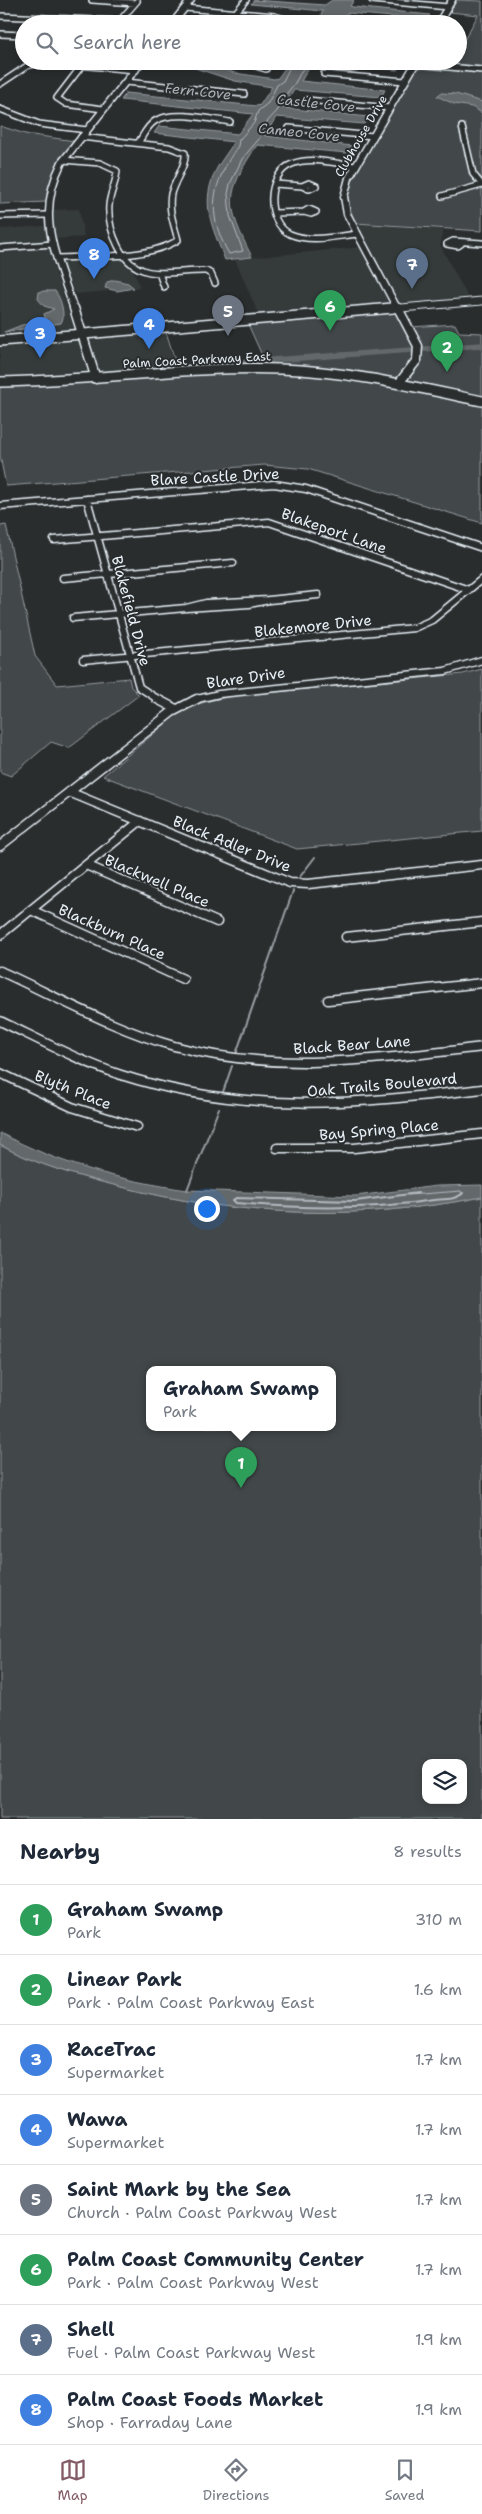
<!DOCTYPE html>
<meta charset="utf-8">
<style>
body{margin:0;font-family:"Shantell Sans",sans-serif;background:#f6f6f7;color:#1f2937}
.controls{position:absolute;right:15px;bottom:15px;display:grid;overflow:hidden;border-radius:10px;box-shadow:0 2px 8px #0003}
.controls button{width:45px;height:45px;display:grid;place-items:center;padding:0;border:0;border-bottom:1px solid #e0e1e3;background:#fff;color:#1f2937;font:25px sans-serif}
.you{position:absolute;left:206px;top:1208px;width:18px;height:18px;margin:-12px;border:4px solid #fff;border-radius:50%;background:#1a73e8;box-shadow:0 0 0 8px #1a73e833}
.badge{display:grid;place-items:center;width:32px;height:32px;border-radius:50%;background:#845c67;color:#fff;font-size:16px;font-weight:700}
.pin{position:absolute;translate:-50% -41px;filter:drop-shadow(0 1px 2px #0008)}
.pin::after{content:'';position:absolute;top:26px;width:18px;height:15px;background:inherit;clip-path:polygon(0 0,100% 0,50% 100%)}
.popup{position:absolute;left:146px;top:1366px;width:190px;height:65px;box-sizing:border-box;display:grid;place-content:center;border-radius:10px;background:#fff;filter:drop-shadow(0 1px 4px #0005);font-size:16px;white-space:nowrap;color:#747a83}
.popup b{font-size:19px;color:#1f2937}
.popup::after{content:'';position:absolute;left:50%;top:100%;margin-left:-10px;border:10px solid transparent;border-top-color:#fff}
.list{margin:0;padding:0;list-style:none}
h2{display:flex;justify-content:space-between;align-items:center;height:65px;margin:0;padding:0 20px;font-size:21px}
h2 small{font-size:16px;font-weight:400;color:#747a83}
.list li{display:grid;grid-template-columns:32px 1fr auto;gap:15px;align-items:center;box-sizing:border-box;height:70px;padding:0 20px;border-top:1px solid #e0e1e3}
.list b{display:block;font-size:19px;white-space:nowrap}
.list p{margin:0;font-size:16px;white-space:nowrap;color:#747a83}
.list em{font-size:16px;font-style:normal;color:#747a83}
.icon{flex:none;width:28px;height:28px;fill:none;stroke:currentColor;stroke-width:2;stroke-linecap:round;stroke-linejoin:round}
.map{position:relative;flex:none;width:482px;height:1819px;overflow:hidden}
.search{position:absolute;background:#fff;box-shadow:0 2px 8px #0003;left:15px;right:15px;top:15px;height:55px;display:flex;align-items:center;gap:12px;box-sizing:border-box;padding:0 18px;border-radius:28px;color:#747a83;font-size:19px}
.sheet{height:625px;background:#fff}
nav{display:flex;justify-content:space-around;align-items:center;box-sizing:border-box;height:70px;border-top:1px solid #e0e1e3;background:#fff;font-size:14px;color:#747a83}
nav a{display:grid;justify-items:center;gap:2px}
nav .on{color:#845c67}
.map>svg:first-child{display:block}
.built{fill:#363a3b}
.green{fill:#424648;stroke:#959ca0;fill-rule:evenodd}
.water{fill:#63686b;stroke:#989fa3}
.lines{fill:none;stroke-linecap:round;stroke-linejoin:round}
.shore-far1{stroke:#b3bac0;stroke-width:1}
.shore{stroke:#b3bac0;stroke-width:2}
.stream-far1{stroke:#989fa3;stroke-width:1}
.stream{stroke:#989fa3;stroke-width:2}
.canal{stroke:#63686b;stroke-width:5.5}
.street-far2-casing{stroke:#e8f1f8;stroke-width:8}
.street-far1-casing{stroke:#e8f1f8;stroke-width:9}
.street-casing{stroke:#e8f1f8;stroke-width:11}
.secondary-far1-casing{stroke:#e8f1f8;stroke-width:9}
.secondary-casing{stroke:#e8f1f8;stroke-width:11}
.primary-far1-casing{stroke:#e8f1f8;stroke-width:9}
.primary-casing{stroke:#e8f1f8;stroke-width:12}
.street-far2{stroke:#2a2d2e;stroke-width:5}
.street-far1{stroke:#2a2d2e;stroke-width:6}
.street{stroke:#2a2d2e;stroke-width:8}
.secondary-far1{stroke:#2a2d2e;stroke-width:6}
.secondary{stroke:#2a2d2e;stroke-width:8}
.primary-far1{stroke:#2a2d2e;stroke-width:7}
.primary{stroke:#2a2d2e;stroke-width:9}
.labels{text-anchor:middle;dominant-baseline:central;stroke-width:4;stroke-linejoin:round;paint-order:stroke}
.far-street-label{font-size:12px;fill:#e8f1f8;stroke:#2a2d2e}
.far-water-label{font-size:14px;font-style:italic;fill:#acb3b9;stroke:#2a2d2e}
.street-label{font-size:15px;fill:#e8f1f8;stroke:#2a2d2e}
</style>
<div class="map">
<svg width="482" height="1819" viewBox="0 0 482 1819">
<rect width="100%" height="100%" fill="#2a2d2e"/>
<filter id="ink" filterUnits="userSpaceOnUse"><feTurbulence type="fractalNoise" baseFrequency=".02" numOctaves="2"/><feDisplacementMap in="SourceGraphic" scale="10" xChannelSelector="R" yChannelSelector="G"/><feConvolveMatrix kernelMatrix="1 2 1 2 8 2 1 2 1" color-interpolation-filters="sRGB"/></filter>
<g filter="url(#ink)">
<path class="built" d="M79 209 84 237 56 239 50 210Z
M355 223 444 230 440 245 470 301 399 307Z
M45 226 52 261 75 333 0 339V229Z
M362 247 395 307 260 318 235 259Z
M126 253 140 287 134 288 125 282 112 281 106 289 109 291 75 294 60 259Z
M164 329 176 370 99 376 84 336Z
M78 336 90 377 0 380V343Z"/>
<path class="green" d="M456 0 482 1V231L355 223 347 200 349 184 420 61H458V51L478 15 450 12Z
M0 126 25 134 75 141 55 172 46 202 0 204Z
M396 311 413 341 416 355 396 381 236 368 237 363 265 362 247 322Z
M455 324 459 332 482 333V399L402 383 422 356 411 327Z
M236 370 332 374 482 403V523L308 469 264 465 6 486 0 456V384Z
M6 525 35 656 57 685 129 678 131 687 139 695 69 748 51 742 11 776 0 772V526Z
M482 669V831L297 849 103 776 176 715C193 703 213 700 233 696L463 674Z
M0 1145C37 1165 77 1176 118 1186 238 1217 360 1221 482 1197V1819H0ZM150 1369H332V1427H150ZM426 1763H463V1800H426Z"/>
<path class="water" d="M254 0 325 5 332 0H354L350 6 353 7 430 15 426 20 348 13 344 15 338 24H316L323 11 251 4Z
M159 61H199L235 73 274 79 278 78 290 61H373L401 64 397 70 311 64 301 81 385 90 381 97 294 90 283 108 369 117 364 124 276 117 265 136 352 146 347 153 257 145C224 195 226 205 252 257L225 260C212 226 199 203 217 168 222 159 229 151 234 142L154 133 159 126 238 134 253 114 121 100 126 93 257 106 260 105 272 87 235 81 192 67Z
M441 93 456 94 482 102V113L472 107 454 104 437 96Z
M115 280 128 283 134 288 117 291 105 288 107 282Z
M44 291H55C61 298 66 316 61 323L4 332 22 325 46 322 44 314 54 309 44 306 38 299 39 292Z
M0 1133C61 1165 119 1180 187 1190L355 1196 437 1186 482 1185V1197C360 1221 238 1217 118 1186 77 1176 37 1165 0 1145Z"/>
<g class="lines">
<path class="shore-far1" d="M293 61 283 81 277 85 268 103 258 111 254 123 239 140 238 146C212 184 205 212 229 254L243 251 230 216 228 194 230 184 242 159 259 139 266 123 278 110 280 102 295 83 307 61
M408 1195 461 1191 462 1195"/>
<path class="shore" d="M418 1193 355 1201 236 1198 233 1200 236 1203C302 1209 369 1210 434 1200 444 1199 456 1200 463 1193"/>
<path class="stream-far1" d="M166 332 177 367 215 364
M225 364 245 362"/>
<path class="stream" d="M299 878 315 857
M236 1054 293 891
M223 1092 232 1066
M187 1190 219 1108"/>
<path class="canal" d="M245 362 482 345"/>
<g class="street-far2-casing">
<path id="street-far2" d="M92 0 135 3
M372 0 448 7
M185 8 274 16 285 19 288 24
M236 12 246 0
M0 16 120 21
M117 24 137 1
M357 24H359
M0 34 24 35
M240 61 266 69
M83 64 57 98 66 104 103 109
M416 64 482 70
M324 74 405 81
M126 82 244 94
M0 84 27 66 42 62 136 70
M307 100 390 108
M0 109 39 124 87 130
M462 127 473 174 482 185
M289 128 373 136
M138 143C143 136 147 126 155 121 172 110 210 119 230 122
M63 160 100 163 117 171C116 183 110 193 109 205 108 218 112 234 118 246 137 285 171 270 206 271L211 274 215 283
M356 166C336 164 311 156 292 164 266 174 265 222 290 234 311 243 336 236 358 234
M309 183 316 186 309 189 302 186Z
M275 184 302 186
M442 196 482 185
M309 209 316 212 311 214 304 212Z
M275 213 304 212
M0 216 47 215
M460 242 461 244 458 246 447 244 453 241 482 243
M0 248 53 244
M57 258C91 256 149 259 178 240 174 224 168 211 171 194 174 181 187 165 185 153L169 147 81 137
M159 273 164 287"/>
</g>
<g class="street-far1-casing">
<path id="street-far1" d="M87 499 139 687 159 700
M0 506 274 484 306 489 482 548
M54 540 269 522 469 590
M63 578 233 563
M269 600 318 595
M269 600 249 604 186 608 206 603Z
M73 618 186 608
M83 660 414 628 432 620 482 579
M193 700 219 694 445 671 482 660"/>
</g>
<g class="street-casing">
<path id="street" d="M157 699 176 709
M69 792 290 883 308 884 482 865
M0 846 172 712 197 699
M86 865 217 922
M31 910 183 979
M0 935 140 821
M346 937 482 922
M0 971C57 997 113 1029 174 1046 275 1074 380 1059 482 1047
M328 1000 482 983
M0 1021C40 1040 79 1061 121 1075 246 1115 355 1104 482 1089
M0 1073 72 1107 137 1127
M277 1148H354L482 1134"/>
</g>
<g class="secondary-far1-casing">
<path id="secondary-far1" d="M172 24 191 0
M438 24 452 0
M74 310C57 256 34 217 62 162L142 61
M398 310 347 214 344 197 349 178 417 61"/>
</g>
<g class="secondary-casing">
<path id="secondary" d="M74 308 96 379
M398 308 418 346 417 360 399 383"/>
</g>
<g class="primary-far1-casing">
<path id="primary-far1" d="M378 310 482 301"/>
</g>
<g class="primary-casing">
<path id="primary" d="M0 341 393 308
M0 382C93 381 187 366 280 369 348 371 415 387 482 401"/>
</g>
<use href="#street-far2" class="street-far2"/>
<use href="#street-far1" class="street-far1"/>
<use href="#street" class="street"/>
<use href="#secondary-far1" class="secondary-far1"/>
<use href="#secondary" class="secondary"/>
<use href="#primary-far1" class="primary-far1"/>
<use href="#primary" class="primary"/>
</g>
</g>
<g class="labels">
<g class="far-street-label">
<text transform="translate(361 136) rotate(-60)">Clubhouse Drive</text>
<text transform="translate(197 360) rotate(-3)">Palm Coast Parkway East</text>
</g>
<g class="far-water-label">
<text transform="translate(198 91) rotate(6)">Fern Cove</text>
<text transform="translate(316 103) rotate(6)">Castle Cove</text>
<text transform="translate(299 132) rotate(6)">Cameo Cove</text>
</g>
<g class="street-label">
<text transform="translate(215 477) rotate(-3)">Blare Castle Drive</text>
<text transform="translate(334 531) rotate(19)">Blakeport Lane</text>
<text transform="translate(131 611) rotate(75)">Blakefield Drive</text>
<text transform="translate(313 626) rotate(-6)">Blakemore Drive</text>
<text transform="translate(246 678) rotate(-8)">Blare Drive</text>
<text transform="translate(232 844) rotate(22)">Black Adler Drive</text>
<text transform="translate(157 881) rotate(23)">Blackwell Place</text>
<text transform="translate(112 932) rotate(24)">Blackburn Place</text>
<text transform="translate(352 1045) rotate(-4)">Black Bear Lane</text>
<text transform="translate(382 1085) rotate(-5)">Oak Trails Boulevard</text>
<text transform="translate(73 1090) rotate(22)">Blyth Place</text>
<text transform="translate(379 1130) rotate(-5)">Bay Spring Place</text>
</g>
</g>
</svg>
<div class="controls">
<button><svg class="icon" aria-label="layers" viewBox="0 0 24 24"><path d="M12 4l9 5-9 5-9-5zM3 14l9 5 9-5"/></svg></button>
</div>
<div class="you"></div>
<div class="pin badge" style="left:241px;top:1488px;background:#2e9e5b">1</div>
<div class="popup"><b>Graham Swamp</b>Park</div>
<div class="pin badge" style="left:447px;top:372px;background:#2e9e5b">2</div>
<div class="pin badge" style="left:40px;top:358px;background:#3f7fe0">3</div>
<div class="pin badge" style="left:149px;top:349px;background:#3f7fe0">4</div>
<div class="pin badge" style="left:228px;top:336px;background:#6b7280">5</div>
<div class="pin badge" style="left:330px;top:331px;background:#2e9e5b">6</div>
<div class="pin badge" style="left:412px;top:289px;background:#5c6f8a">7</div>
<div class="pin badge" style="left:94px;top:279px;background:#3f7fe0">8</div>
<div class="search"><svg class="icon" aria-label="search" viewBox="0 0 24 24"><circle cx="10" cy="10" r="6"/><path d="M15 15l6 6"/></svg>Search here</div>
</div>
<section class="sheet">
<h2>Nearby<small>8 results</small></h2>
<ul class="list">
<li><span class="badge" style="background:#2e9e5b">1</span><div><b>Graham Swamp</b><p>Park</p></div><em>310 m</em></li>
<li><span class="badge" style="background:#2e9e5b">2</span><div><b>Linear Park</b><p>Park · Palm Coast Parkway East</p></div><em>1.6 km</em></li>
<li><span class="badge" style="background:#3f7fe0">3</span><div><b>RaceTrac</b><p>Supermarket</p></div><em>1.7 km</em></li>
<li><span class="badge" style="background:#3f7fe0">4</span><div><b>Wawa</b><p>Supermarket</p></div><em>1.7 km</em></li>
<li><span class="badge" style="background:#6b7280">5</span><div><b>Saint Mark by the Sea</b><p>Church · Palm Coast Parkway West</p></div><em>1.7 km</em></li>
<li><span class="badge" style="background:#2e9e5b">6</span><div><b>Palm Coast Community Center</b><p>Park · Palm Coast Parkway West</p></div><em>1.7 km</em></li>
<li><span class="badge" style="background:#5c6f8a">7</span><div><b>Shell</b><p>Fuel · Palm Coast Parkway West</p></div><em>1.9 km</em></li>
<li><span class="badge" style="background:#3f7fe0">8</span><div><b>Palm Coast Foods Market</b><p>Shop · Farraday Lane</p></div><em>1.9 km</em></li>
</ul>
</section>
<nav>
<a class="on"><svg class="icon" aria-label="map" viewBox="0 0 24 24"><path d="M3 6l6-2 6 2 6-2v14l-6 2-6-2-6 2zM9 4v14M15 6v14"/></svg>Map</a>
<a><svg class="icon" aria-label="directions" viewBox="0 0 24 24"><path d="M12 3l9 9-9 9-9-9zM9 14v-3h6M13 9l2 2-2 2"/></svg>Directions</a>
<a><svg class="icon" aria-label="saved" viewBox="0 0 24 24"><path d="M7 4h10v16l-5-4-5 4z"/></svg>Saved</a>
</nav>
